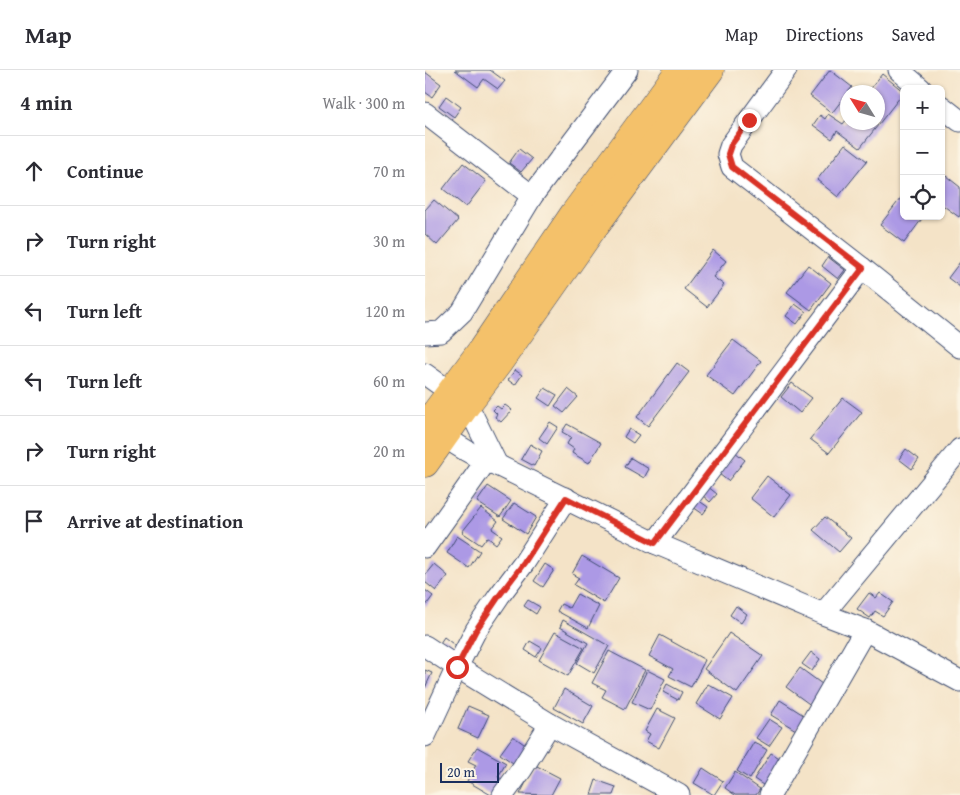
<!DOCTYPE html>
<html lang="en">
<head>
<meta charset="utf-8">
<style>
	:root { --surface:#fff; --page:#f2f2f3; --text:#2b2b33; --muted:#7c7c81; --line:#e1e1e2 }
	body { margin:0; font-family:"Gentium Book Plus",serif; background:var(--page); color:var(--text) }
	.controls { position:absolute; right:15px; top:15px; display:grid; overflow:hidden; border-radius:8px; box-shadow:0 1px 4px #0004 }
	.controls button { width:45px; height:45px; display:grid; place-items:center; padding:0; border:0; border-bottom:1px solid var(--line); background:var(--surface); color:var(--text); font:25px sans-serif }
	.compass { position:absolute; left:415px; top:15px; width:45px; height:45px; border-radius:50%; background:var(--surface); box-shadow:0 1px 4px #0004; rotate:307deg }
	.scale { position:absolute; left:15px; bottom:12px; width:59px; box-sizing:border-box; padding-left:5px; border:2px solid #1b2f5e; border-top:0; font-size:14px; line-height:18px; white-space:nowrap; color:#1b2f5e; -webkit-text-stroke:4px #fcf5e5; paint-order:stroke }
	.stop { position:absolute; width:15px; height:15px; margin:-11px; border:4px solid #d93025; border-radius:50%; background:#fff }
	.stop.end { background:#d93025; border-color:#fff; box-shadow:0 1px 5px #0008 }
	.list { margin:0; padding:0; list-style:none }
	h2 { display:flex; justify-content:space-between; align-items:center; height:65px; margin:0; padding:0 20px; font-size:21px }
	h2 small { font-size:16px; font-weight:400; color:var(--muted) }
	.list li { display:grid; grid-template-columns:32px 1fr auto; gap:15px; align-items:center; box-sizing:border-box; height:70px; padding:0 20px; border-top:1px solid var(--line) }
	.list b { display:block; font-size:19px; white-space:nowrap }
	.list em { font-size:16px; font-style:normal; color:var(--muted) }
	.icon { flex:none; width:28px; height:28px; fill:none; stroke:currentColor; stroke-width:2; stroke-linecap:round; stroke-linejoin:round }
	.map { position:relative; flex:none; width:535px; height:725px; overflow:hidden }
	header { display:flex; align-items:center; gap:30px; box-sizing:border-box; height:70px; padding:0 25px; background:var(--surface); border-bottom:1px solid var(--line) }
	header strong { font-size:24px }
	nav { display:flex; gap:28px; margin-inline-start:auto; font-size:18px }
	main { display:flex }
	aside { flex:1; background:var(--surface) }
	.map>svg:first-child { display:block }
	.building { fill:#ac99e5 }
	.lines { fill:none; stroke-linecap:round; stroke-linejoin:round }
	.minor-casing { stroke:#3c4a6e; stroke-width:23 }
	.highway-casing { stroke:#3c4a6e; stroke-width:29 }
	.minor { stroke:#fff; stroke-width:21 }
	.highway { stroke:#f4c16a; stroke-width:28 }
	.route { stroke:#d93025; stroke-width:6 }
</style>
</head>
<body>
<header>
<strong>Map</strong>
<nav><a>Map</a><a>Directions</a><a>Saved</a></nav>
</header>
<main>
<aside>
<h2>4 min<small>Walk · 300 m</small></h2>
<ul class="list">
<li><svg class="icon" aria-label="ahead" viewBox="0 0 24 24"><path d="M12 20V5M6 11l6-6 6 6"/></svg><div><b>Continue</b></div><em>70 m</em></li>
<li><svg class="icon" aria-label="right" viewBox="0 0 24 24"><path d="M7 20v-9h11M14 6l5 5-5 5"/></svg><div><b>Turn right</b></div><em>30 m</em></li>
<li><svg class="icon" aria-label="left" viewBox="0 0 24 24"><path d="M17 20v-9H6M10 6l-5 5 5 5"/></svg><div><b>Turn left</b></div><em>120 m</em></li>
<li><svg class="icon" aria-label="left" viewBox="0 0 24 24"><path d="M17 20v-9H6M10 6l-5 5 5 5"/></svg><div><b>Turn left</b></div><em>60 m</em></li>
<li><svg class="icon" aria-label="right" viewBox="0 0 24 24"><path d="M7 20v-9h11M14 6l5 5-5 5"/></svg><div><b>Turn right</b></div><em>20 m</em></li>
<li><svg class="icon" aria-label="arrive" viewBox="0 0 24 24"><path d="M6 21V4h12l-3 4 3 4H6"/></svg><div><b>Arrive at destination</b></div></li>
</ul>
</aside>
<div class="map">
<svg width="535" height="725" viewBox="0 0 535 725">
	<rect width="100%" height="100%" fill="#fcf5e5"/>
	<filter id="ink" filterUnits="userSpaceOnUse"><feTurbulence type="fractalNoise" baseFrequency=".02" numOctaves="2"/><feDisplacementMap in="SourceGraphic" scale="10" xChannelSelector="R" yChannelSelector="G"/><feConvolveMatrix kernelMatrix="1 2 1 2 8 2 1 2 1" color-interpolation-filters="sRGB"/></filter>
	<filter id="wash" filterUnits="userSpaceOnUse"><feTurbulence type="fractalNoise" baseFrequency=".0096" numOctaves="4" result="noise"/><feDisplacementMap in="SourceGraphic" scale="20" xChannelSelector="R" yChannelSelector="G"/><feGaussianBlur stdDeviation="1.12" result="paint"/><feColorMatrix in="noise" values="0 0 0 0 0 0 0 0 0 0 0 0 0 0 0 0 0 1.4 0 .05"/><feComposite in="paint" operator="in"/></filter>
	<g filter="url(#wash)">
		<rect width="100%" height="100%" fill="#f4e3c7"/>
		<g id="blocks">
			<g class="building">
				<path d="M 30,0 L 65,0 L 80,11 L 73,19 L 59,9 L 53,17 Z"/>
				<path d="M 405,0 L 427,17 L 407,43 L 385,26 Z"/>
				<path d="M 0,2 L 16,14 L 7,27 L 0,22 Z"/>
				<path d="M 457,4 L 479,22 L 435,78 L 412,61 L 407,69 L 388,55 L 395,45 L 400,49 L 403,44 L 418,54 L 422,49 L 422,52 L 452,52 L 452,22 L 443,22 Z"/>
				<path d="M 21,26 L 36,37 L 29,47 L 14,36 Z"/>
				<path d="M 420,74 L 442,91 L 413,127 L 392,110 Z"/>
				<path d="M 94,79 L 107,89 L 96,102 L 84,93 Z"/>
				<path d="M 38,93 L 61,111 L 41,137 L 18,119 Z"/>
				<path d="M 521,106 L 535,117 L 535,145 L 534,147 L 516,134 L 516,113 Z"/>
				<path d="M 479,124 L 479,146 L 499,146 L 479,173 L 455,155 Z"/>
				<path d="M 9,130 L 33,150 L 12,175 L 0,164 L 0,140 Z"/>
				<path d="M 288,180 L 301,191 L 288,207 L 299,215 L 282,237 L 259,219 Z"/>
				<path d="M 403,187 L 420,200 L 413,209 L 397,196 Z"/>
				<path d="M 535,192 L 535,217 L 523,208 Z"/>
				<path d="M 383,195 L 406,213 L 386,240 L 362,222 Z"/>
				<path d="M 370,234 L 381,242 L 372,254 L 361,246 Z"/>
				<path d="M 308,270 L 336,291 L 310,326 L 281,305 Z"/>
				<path d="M 252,293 L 264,302 L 223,356 L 212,347 Z"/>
				<path d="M 90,300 L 97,305 L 90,315 L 83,310 Z"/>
				<path d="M 367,313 L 387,328 L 375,343 L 356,327 Z"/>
				<path d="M 120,318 L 132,325 L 125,336 L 113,328 Z"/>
				<path d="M 143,319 L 153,327 L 139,343 L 130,336 Z"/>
				<path d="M 418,328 L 437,342 L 404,383 L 385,369 Z"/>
				<path d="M 80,335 L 87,340 L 76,352 L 70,347 L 72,344 L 68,340 L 72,336 L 76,339 Z"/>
				<path d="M 125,352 L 133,357 L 122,374 L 114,368 Z"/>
				<path d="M 142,354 L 176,373 L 164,393 L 147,383 L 149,379 L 142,374 L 146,367 L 137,362 Z"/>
				<path d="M 204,359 L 214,365 L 208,373 L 199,367 Z"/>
				<path d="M 105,374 L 117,381 L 109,396 L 96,389 Z"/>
				<path d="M 481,379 L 494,389 L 487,399 L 474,389 Z"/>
				<path d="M 310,382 L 320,390 L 303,411 L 294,404 Z"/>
				<path d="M 206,388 L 224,399 L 219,408 L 200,397 Z"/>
				<path d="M 342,406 L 366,425 L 349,447 L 325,428 Z"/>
				<path d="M 63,416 L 86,431 L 75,447 L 52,432 Z"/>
				<path d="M 282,416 L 292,424 L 285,432 L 276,424 Z"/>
				<path d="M 273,430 L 283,437 L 278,444 L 268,437 Z"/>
				<path d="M 89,433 L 111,447 L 101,464 L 78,449 Z"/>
				<path d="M 56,438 L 73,451 L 67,459 L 77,466 L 71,474 L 62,467 L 56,475 L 37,462 Z"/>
				<path d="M 400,447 L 426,468 L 414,482 L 388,460 Z"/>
				<path d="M 32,466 L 55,481 L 44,498 L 22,483 Z"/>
				<path d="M 157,486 L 194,508 L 179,533 L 149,515 L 154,508 L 147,504 Z"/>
				<path d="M 9,494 L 23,506 L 11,521 L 0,512 L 0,505 Z"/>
				<path d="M 120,494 L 129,500 L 118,517 L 109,511 Z"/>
				<path d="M 0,520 L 8,526 L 0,537 Z"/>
				<path d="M 444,523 L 451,528 L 455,523 L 468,532 L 458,546 L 450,541 L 445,548 L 432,539 Z"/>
				<path d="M 152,524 L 174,536 L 163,558 L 132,541 L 136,534 L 144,538 Z"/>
				<path d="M 103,530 L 115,537 L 111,544 L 99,536 Z"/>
				<path d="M 311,536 L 322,544 L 316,553 L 305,545 Z"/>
				<path d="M 138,550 L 184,576 L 169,603 L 152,593 L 163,573 L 135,557 Z"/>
				<path d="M 130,562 L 159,578 L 143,606 L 114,590 Z"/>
				<path d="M 304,563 L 338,586 L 312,623 L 279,599 Z"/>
				<path d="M 235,565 L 280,590 L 266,617 L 244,606 L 248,599 L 224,586 Z"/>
				<path d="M 19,567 L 32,577 L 26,585 L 13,576 Z"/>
				<path d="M 105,571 L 117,578 L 111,587 L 100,580 Z"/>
				<path d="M 184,581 L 220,600 L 200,639 L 177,627 L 181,620 L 167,613 Z"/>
				<path d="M 386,582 L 395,589 L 387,601 L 377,594 Z"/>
				<path d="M 375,598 L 401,617 L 387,636 L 361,617 Z"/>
				<path d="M 0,600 L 7,603 L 0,618 Z"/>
				<path d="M 222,600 L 240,609 L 225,640 L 207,632 Z"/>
				<path d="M 242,614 L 257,622 L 253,630 L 238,622 Z"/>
				<path d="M 283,614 L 308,628 L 295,649 L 271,634 Z"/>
				<path d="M 139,619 L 168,636 L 158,654 L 129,638 Z"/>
				<path d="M 355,630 L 380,646 L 371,660 L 346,645 Z"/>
				<path d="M 43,636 L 64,645 L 53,668 L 33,659 Z"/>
				<path d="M 232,639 L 250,648 L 234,678 L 221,671 L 225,664 L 220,661 Z"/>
				<path d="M 344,649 L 357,657 L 344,676 L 331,668 Z"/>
				<path d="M 88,666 L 103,677 L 91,695 L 75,684 Z"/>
				<path d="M 329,672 L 342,680 L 325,709 L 312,701 Z"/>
				<path d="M 52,677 L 81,693 L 73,707 L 77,709 L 68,725 L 66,725 L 42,711 L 51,695 L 43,691 Z"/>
				<path d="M 346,683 L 358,690 L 341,717 L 329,709 Z"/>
				<path d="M 110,695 L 135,708 L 126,725 L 95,724 Z"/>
				<path d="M 278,698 L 298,711 L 289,725 L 269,713 Z"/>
				<path d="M 310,702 L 335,719 L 331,725 L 310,725 L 300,718 Z"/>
				<path d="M 171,710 L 191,717 L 188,725 L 166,725 Z"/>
			</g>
		</g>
	</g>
	<g filter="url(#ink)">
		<use href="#blocks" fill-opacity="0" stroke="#3c4a6e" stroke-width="1"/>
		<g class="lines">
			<g class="minor-casing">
				<g id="minor">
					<path d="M 361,0 L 306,75 L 303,84 L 307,97 L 437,198 L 535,277"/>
					<path d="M 474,0 L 496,19"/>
					<path d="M 516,36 L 535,51"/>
					<path d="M 0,43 L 107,126"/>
					<path d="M 0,263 L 16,262 L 37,242 L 107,126 L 202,0"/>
					<path d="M 0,304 L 42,334 L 72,395"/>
					<path d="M 7,357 C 26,372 49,387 72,395 L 230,473 L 398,544 L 440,560 L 535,611"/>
					<path d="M 230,473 L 437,198"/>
					<path d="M 0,477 L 61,391"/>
					<path d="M 398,544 L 535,379"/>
					<path d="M 0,576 L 32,597 L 125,654 L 254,725"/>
					<path d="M 0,666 L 32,597 L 51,560 L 74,526 L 99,493 L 141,428"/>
					<path d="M 78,725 L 97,699 L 125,654"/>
					<path d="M 345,725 L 440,560"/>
				</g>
			</g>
			<g class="highway-casing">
				<g id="highway">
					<path d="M 0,357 L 56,281 L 149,144 L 255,0"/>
					<path d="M 0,393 L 42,334 L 74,292 L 168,158 L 285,0"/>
				</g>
			</g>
			<use href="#minor" class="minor"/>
			<use href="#highway" class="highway"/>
		</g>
	</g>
	<g class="lines" filter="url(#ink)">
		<path class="route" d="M 32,597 L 51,560 L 74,526 L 99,493 L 141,428 L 230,473 L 438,198 L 307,97 L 303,84 L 306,75 L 324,50"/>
	</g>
</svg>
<div class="controls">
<button>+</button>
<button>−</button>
<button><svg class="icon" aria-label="locate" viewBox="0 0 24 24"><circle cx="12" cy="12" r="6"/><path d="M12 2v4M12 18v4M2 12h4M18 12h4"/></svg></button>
</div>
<svg class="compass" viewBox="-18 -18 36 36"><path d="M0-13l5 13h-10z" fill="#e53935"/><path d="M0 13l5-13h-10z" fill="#7c7c81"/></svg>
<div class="scale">20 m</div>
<div class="stop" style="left:32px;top:597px"></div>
<div class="stop end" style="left:324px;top:50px"></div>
</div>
</main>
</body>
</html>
